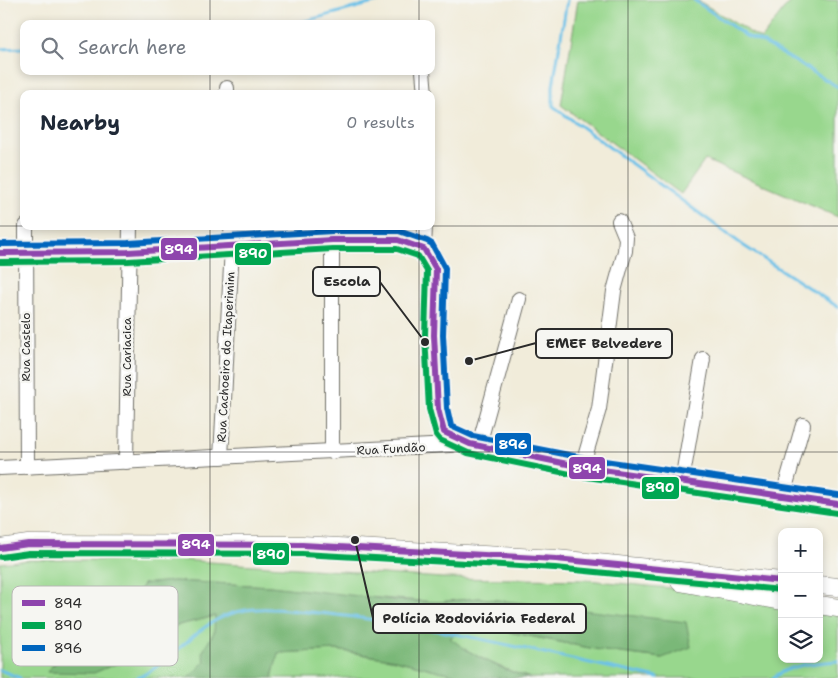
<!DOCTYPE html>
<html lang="en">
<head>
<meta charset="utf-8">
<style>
	:root { --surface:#fff; --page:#f2f2f3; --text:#1f2937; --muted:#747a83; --line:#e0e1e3 }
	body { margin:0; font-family:"Shantell Sans",sans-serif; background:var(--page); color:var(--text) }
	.controls { position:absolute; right:15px; bottom:15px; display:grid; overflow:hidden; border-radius:10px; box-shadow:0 2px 8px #0003 }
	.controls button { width:45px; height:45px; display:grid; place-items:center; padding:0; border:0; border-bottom:1px solid var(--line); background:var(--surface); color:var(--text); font:25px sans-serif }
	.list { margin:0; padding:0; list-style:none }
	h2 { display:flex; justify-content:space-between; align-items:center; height:65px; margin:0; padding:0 20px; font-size:21px }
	h2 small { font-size:16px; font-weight:400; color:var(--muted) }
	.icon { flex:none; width:28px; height:28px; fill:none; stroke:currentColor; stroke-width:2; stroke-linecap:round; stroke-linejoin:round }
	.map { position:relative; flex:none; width:838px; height:678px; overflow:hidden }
	.search { position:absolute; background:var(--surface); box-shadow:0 2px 8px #0003; left:20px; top:20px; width:415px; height:55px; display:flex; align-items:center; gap:12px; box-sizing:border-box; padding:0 18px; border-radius:10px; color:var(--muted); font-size:19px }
	.panel { position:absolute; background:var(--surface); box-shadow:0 2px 8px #0003; left:20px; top:90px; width:415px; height:140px; border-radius:10px }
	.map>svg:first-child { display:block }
	.green { fill:#98d78d; stroke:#62815c }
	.forest { fill:#7ab878; stroke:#527252 }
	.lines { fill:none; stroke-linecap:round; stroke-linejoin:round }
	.stream { stroke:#6bc1e8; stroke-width:3 }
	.minor-casing { stroke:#706f68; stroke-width:16 }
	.major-casing { stroke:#706f68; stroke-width:19 }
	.minor { stroke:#fff; stroke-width:14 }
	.major { stroke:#fff; stroke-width:18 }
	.bus-1-casing { stroke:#f6f6f2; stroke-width:10 }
	.bus-2-casing { stroke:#f6f6f2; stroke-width:10 }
	.bus-3-casing { stroke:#f6f6f2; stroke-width:10 }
	.bus-1 { stroke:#8e44ad; stroke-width:6 }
	.bus-2 { stroke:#00a651; stroke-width:6 }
	.bus-3 { stroke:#0065bd; stroke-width:6 }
	.grid { fill:none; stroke:#2b2b2b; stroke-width:1; stroke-opacity:0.55 }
	.labels { text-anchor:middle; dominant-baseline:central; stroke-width:5; stroke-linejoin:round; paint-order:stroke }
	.street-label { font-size:12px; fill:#2b2b2b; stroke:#f6f6f2 }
	.key { fill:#f6f6f2; stroke:#b9b9b6; stroke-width:1 }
	.key-label { font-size:14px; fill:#2b2b2b }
	.leader { fill:none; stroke:#2b2b2b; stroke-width:2 }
	.callout-dot { fill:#2b2b2b; stroke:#f6f6f2; stroke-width:2 }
	.callout { fill:#f6f6f2; stroke:#2b2b2b; stroke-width:2 }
	.callout-label { font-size:14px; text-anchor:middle; font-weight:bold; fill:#2b2b2b }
	.line-badge { stroke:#f6f6f2; stroke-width:2 }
	.badge-label { font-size:14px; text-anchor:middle; font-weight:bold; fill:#fff }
</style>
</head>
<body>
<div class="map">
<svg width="838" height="678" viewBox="0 0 838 678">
	<rect width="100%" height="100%" fill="#f6f6f2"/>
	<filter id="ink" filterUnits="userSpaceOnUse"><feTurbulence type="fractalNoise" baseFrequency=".02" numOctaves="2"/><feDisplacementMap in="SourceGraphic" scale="10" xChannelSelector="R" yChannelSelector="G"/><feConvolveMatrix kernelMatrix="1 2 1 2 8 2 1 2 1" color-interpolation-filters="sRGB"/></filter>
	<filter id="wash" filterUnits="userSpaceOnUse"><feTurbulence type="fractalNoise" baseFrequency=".0096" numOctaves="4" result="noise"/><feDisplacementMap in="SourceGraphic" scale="20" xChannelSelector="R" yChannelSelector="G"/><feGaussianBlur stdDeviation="1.12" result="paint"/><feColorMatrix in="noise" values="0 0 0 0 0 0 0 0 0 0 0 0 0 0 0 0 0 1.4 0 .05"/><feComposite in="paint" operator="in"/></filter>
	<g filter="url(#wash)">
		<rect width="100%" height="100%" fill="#f1ecda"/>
		<g class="green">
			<path d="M 578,0 L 697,0 L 761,39 L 791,0 L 838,0 L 838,217 L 705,160 L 681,194 L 561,105 Z"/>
			<path d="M 29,560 L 181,560 L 442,578 L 587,580 L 782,599 L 782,659 L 819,659 L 819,603 L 838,605 L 838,678 L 530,678 C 501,668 474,657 449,638 L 467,627 L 494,629 L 605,651 L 662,658 L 580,611 L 480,598 L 438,602 L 350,596 L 270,586 L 173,581 L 143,584 L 117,626 L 98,645 L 52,664 L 127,659 L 167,628 L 215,616 L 215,632 L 203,653 L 205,661 L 188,678 L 0,678 L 0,563 Z"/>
			<path d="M 337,650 L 391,659 L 468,678 L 272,678 L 278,653 Z"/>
		</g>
		<path class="forest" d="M 173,581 L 270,586 L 394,600 L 438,602 L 480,598 L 686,622 L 691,647 L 662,658 L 605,651 L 494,629 L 467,627 L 450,638 C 474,657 501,669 530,678 L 468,678 L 391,659 L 337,650 L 278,653 L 272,678 L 188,678 L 205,661 L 202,653 L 214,632 L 215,616 L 167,628 L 127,659 L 94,673 L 47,672 C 56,656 81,655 97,645 C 118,632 131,605 143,584 Z"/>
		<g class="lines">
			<g class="stream">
				<path d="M 567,0 L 553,86 L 553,106 L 744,246 L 838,307"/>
				<path d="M 694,0 L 746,36 L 764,43 L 838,87"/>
				<path d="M 294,24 L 385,0"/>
				<path d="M 0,49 L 24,48"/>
				<path d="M 0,670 L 20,678"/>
				<path d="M 137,678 C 172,663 194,626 230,614 C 258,604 291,611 320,613 C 435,625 545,654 658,678"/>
				<path d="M 773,678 C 789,664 817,663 838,661"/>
			</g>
		</g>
	</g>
	<g filter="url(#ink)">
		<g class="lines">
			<g class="minor-casing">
				<g id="minor">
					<path d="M 423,71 L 425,94"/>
					<path d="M 227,88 L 227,94"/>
					<path d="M 26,226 L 27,467"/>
					<path d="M 425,226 L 424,249 L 436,269 L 434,335 L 438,409 L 444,432 L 469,444"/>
					<path d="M 332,240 L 332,452"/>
					<path d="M 0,253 L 128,252 L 332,240 L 398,240 L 424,249"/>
					<path d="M 479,445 L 519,299"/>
					<path d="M 221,457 L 232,247 L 231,226"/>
					<path d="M 126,462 L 130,226"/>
					<path d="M 582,467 L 599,409 L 614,291 L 625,251 L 626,238 L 619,221"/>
					<path d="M 0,468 L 470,444 L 582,467 L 838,504"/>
					<path d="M 682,481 L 703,359"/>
					<path d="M 783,495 L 803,425"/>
				</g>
			</g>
			<g class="major-casing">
				<g id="major">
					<path d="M 0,548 L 28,544 L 302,545 L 556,559 L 782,581"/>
					<path d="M 680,582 L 782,601"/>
					<path d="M 819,585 L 838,587"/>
					<path d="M 819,605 L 838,608"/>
				</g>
			</g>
			<use href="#minor" class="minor"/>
			<use href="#major" class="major"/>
			<g class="bus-1-casing">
				<g id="bus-1">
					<path d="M 0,253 L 128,252 L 332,240 L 398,240 L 424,249 L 436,269 L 434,335 L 438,409 L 444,432 L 470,444 L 582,467 L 838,504"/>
					<path d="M 0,548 L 28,544 L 302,545 L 556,559 L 782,581"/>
				</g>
			</g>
			<g class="bus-2-casing">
				<g id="bus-2">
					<path d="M 0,262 L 128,261 L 332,249 L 397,249 L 418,256 L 427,271 L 425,335 L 429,409 L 436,435 L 440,440 L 468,453 L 580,476 L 837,513"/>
					<path d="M 1,557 L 29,553 L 302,554 L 555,568 L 781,590"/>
				</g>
			</g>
			<g class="bus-3-casing">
				<path id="bus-3" d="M 0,244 L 128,243 L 332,231 L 399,231 L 427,241 L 432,244 L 445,268 L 443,335 L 447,408 L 451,426 L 473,436 L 584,458 L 838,495"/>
			</g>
			<use href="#bus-1" class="bus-1"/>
			<use href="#bus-2" class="bus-2"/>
			<use href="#bus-3" class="bus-3"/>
		</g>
	</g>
	<path class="grid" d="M 210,0 L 210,24M 419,0 L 419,24M 628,0 L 628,678M 210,71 L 210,94M 419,71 L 419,94M 0,226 L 24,226M 210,226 L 210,678M 419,226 L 419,678M 431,226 L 838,226M 0,452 L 838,452"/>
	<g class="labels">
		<g class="street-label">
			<text transform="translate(26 347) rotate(-90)">Rua Castelo</text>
			<text transform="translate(127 357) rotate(-90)">Rua Cariacica</text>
			<text transform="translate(226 357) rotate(-87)">Rua Cachoeiro do Itaperimim</text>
			<text transform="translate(391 449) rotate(-3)">Rua Fundão</text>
		</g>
	</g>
	<rect x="12" y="586" width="166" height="80" rx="8" class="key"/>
	<rect x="22" y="600" width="23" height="6" fill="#8e44ad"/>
	<rect x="22" y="622" width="23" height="7" fill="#00a651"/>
	<rect x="22" y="645" width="23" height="6" fill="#0065bd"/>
	<g class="key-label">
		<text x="54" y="608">894</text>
		<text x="54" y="630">890</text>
		<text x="54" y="653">896</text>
	</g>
	<path class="leader" d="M425 342L380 282M469 361L536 343M355 540L373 618"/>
	<g class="callout-dot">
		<circle cx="425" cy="342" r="5"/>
		<circle cx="469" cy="361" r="5"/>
		<circle cx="355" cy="540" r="5"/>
	</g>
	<g class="callout">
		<rect x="313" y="267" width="67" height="29" rx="5"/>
		<rect x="536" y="329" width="136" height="29" rx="5"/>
		<rect x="373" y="604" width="213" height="29" rx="5"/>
	</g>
	<g class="callout-label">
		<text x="347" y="286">Escola</text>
		<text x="604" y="348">EMEF Belvedere</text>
		<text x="479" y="623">Polícia Rodoviária Federal</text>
	</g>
	<g class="line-badge">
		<rect x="160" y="237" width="38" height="24" rx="5" fill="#8e44ad"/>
		<rect x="234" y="242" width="38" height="24" rx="5" fill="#00a651"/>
		<rect x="494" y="432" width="38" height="24" rx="5" fill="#0065bd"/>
		<rect x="568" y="456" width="38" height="24" rx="5" fill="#8e44ad"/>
		<rect x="641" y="476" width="39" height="24" rx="5" fill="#00a651"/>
		<rect x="177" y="533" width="38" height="24" rx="5" fill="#8e44ad"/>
		<rect x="252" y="542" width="38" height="24" rx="5" fill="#00a651"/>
	</g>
	<g class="badge-label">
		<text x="179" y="254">894</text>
		<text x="253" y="258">890</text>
		<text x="513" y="449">896</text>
		<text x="587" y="473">894</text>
		<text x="660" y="492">890</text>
		<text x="196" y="549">894</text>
		<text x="271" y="559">890</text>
	</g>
</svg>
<div class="controls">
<button>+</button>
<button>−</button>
<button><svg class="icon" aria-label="layers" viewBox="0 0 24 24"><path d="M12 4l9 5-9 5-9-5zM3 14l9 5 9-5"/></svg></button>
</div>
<div class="search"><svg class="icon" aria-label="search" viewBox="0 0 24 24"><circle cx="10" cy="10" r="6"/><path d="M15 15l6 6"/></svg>Search here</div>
<section class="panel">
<h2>Nearby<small>0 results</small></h2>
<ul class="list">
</ul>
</section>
</div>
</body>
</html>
